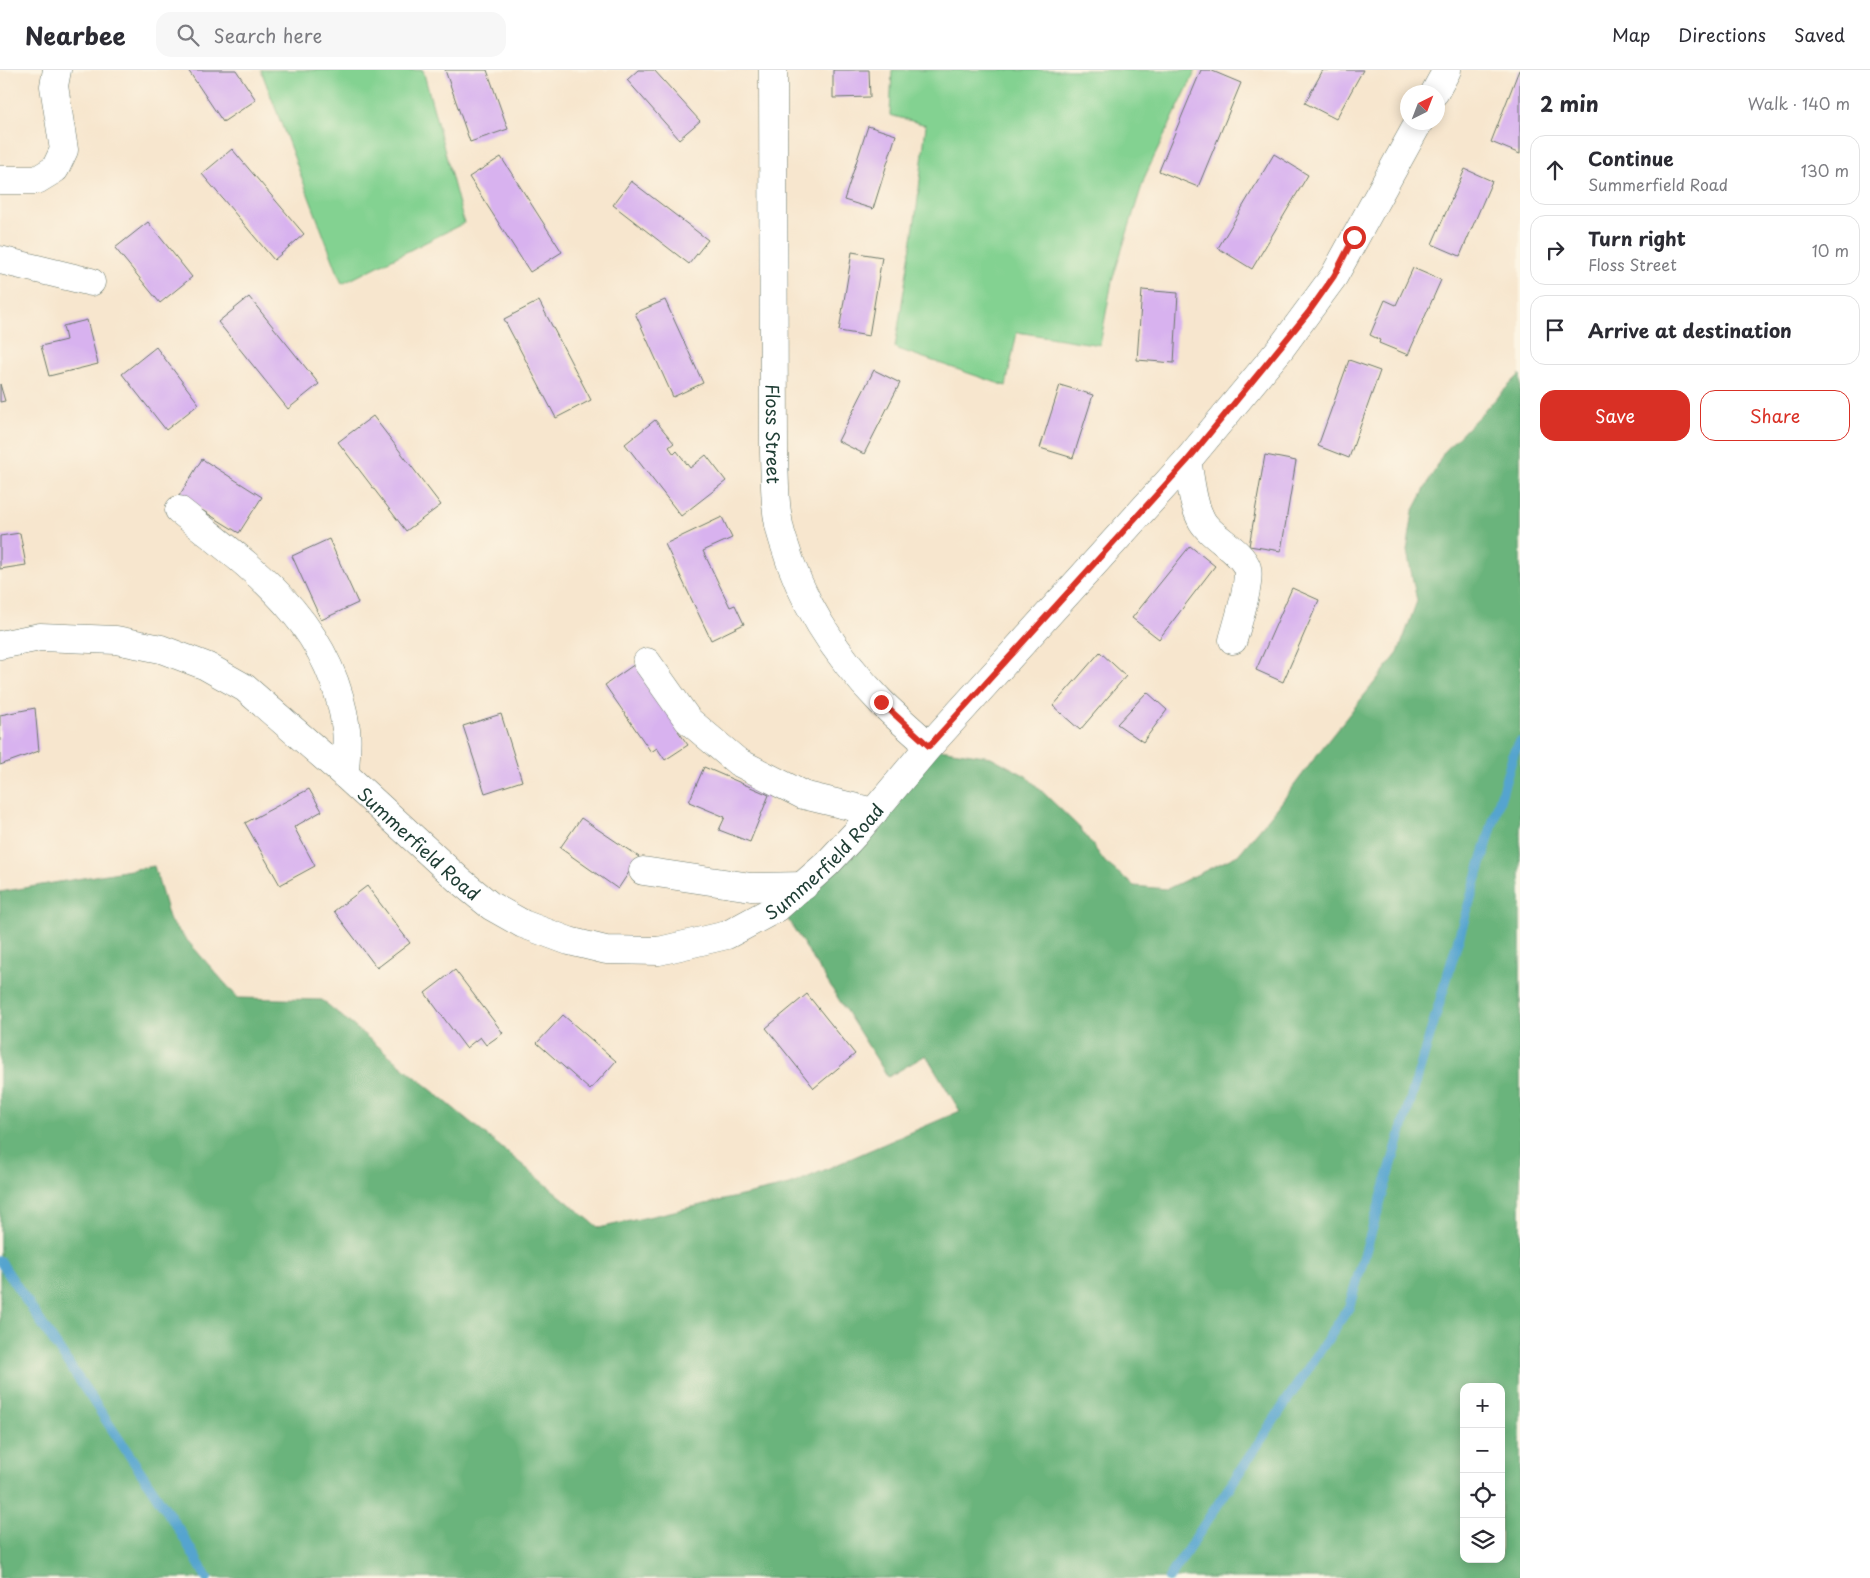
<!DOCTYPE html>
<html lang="en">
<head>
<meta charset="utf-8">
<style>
	:root { --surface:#fff; --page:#f7f7f7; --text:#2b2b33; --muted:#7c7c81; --line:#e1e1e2; --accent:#d93025 }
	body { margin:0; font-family:"Playpen Sans",sans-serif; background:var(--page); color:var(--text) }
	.controls { position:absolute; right:15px; bottom:15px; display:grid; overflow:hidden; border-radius:10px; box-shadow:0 2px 12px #0003 }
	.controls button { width:45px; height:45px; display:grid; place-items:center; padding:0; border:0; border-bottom:1px solid var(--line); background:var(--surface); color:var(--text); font:25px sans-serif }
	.compass { position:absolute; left:1400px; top:15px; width:45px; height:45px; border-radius:50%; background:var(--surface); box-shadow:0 2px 12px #0003; rotate:42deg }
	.stop { position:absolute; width:15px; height:15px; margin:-11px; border:4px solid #d93025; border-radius:50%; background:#fff }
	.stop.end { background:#d93025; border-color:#fff; box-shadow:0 1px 5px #0008 }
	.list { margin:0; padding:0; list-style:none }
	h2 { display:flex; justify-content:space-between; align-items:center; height:65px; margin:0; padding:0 20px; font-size:21px }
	h2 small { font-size:16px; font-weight:400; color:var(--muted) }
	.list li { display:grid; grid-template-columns:32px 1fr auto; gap:15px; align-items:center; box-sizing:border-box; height:70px; margin:0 10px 10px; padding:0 10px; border:1px solid var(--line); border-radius:15px }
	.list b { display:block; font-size:19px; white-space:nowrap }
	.list p { margin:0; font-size:16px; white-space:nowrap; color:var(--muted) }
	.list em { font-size:16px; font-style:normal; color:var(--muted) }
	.actions { display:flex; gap:10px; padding:15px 20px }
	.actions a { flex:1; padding:11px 0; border:1px solid var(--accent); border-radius:15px; text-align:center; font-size:18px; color:var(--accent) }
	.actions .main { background:var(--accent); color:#fff }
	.icon { flex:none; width:28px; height:28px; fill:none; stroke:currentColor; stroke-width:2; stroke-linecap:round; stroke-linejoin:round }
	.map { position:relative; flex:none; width:1520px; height:1508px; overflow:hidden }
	header { display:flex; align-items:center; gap:30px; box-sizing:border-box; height:70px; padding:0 25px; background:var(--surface); border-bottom:1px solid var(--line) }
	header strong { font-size:24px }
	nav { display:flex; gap:28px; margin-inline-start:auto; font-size:18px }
	.search { width:350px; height:45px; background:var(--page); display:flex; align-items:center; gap:12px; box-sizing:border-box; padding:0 18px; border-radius:15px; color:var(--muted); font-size:19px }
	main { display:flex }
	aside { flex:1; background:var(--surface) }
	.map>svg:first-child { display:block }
	.green { fill:#83d291; stroke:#518862 }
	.forest { fill:#6ab47b; stroke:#447858; fill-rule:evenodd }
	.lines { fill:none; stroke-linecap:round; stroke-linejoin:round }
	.stream { stroke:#55a4cf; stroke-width:10 }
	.building { fill:#d8b2ef }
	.minor-casing { stroke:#6b786a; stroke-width:29 }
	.minor { stroke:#fff; stroke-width:28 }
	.route { stroke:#d93025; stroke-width:6 }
	.labels { text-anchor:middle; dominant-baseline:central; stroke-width:4; stroke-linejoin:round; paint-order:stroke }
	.street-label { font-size:18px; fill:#1f3d34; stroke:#fcf5e5 }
</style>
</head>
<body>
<header>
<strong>Nearbee</strong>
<div class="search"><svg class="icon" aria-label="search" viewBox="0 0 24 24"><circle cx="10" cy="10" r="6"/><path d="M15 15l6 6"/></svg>Search here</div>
<nav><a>Map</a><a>Directions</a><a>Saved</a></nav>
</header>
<main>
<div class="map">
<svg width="1520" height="1508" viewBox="0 0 1520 1508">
	<rect width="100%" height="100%" fill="#fcf5e5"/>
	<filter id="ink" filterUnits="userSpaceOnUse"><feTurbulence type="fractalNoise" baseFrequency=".02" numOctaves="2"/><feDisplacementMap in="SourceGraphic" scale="10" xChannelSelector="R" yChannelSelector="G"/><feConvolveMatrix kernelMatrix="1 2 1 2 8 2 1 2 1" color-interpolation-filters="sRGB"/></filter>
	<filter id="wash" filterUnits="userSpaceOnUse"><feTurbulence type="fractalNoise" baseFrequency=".0096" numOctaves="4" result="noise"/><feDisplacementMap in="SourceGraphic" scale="20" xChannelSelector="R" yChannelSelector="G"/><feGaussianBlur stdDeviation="1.12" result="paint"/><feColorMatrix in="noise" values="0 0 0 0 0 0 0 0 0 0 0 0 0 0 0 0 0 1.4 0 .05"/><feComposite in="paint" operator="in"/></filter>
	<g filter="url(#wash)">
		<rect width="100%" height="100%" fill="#f7e6ce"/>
		<g class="green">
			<path d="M 261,0 L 423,0 L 464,153 L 342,214 Z"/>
			<path d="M 892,0 L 1196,0 L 1145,106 L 1112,211 L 1100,275 L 1017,262 L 1006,316 L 895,278 L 917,137 L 926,55 L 890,45 Z"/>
		</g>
		<path class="forest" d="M 1520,304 L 1520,1508 L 0,1508 L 0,822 L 154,796 L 170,851 L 238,928 L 322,930 L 599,1158 L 790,1115 L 960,1041 L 926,985 L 888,1007 L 782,840 L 933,678 L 991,687 L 1026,706 L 1080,758 L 1105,792 L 1134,816 L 1167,819 L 1238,785 L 1278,737 L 1323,677 L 1398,583 L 1417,531 L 1407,481 L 1413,442 L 1444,382 ZM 1464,1317 L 1501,1317 L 1501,1489 L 1464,1489 Z"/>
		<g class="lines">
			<g class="stream">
				<path d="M 0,1191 L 180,1461 L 207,1508"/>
				<path d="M 1169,1508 L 1349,1237 L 1514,682 L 1520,672"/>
			</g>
		</g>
		<g id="blocks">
			<g class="building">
				<path d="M 188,0 L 236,0 L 256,30 L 223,52 Z"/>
				<path d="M 445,0 L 487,0 L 508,59 L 470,72 Z"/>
				<path d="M 638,0 L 654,0 L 700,51 L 679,69 L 627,10 Z"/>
				<path d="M 833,0 L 869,0 L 870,27 L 833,28 Z"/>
				<path d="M 1201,0 L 1210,0 L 1241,13 L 1198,117 L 1159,101 Z"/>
				<path d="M 1323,0 L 1363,0 L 1336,49 L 1305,33 Z"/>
				<path d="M 1519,0 L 1520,0 L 1520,84 L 1491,72 Z"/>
				<path d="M 868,56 L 896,65 L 873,139 L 844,130 Z"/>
				<path d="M 232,79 L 304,164 L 274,190 L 202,104 Z"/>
				<path d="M 1274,84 L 1308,105 L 1252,199 L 1218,178 Z"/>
				<path d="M 501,87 L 562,182 L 530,202 L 469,107 Z"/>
				<path d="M 1465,99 L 1492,111 L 1460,186 L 1432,174 Z"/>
				<path d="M 631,111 L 708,170 L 689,194 L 613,135 Z"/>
				<path d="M 148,152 L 192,207 L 160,233 L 115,178 Z"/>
				<path d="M 852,182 L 882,187 L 869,266 L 839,261 Z"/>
				<path d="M 1413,198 L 1441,210 L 1408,285 L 1379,273 L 1380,270 L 1370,265 L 1385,230 L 1396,235 Z"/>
				<path d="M 1142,220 L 1178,223 L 1174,293 L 1137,290 Z"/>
				<path d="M 249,227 L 319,314 L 288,339 L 218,252 Z"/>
				<path d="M 665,230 L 703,313 L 673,327 L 635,243 Z"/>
				<path d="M 539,231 L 591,330 L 556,348 L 504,249 Z"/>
				<path d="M 87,250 L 98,294 L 49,306 L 41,276 L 66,270 L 63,256 Z"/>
				<path d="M 156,277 L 199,334 L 166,360 L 122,304 Z"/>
				<path d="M 1349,290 L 1380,301 L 1349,388 L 1318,376 Z"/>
				<path d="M 874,300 L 900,313 L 864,384 L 838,371 Z"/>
				<path d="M 0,314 L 5,331 L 0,332 Z"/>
				<path d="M 1060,315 L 1093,325 L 1073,388 L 1040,378 Z"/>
				<path d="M 373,346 L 441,435 L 406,461 L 338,372 Z"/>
				<path d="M 655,350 L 674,373 L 669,377 L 674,384 L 677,381 L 690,398 L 706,385 L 726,411 L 681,446 L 625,374 Z"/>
				<path d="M 1265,385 L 1296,391 L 1281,481 L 1249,476 Z"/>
				<path d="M 202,389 L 262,427 L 239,463 L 179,426 Z"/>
				<path d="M 722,447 L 732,468 L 703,481 L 730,537 L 735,535 L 744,554 L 711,570 L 665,474 Z"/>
				<path d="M 20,463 L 26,495 L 0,499 L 0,466 Z"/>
				<path d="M 329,469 L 358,533 L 321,550 L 292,486 Z"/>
				<path d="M 1190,476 L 1215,496 L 1159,569 L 1132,548 Z"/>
				<path d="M 1292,518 L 1319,530 L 1283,612 L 1256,600 Z"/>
				<path d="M 1100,582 L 1126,606 L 1080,660 L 1053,636 Z"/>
				<path d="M 635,594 L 688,655 L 678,661 L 688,675 L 665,690 L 657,678 L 651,682 L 605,615 Z"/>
				<path d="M 1147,622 L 1167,640 L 1143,672 L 1117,654 Z"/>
				<path d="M 35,638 L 39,681 L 0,695 L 0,645 Z"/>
				<path d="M 501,644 L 522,711 L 485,723 L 463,656 Z"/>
				<path d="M 704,697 L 769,725 L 750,772 L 719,760 L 725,747 L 689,732 Z"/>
				<path d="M 309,719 L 322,741 L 294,757 L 315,796 L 280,815 L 245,753 Z"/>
				<path d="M 581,748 L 639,787 L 618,819 L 560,778 Z"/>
				<path d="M 367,816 L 410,873 L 377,898 L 334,841 Z"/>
				<path d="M 455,900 L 503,963 L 486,975 L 480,967 L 466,978 L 425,923 Z"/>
				<path d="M 807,924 L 855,984 L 814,1018 L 766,958 Z"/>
				<path d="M 563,945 L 616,991 L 590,1020 L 537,973 Z"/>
			</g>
		</g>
	</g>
	<g filter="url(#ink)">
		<use href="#blocks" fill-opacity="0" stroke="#6b786a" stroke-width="1"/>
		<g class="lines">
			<g class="minor-casing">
				<g id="minor">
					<path id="s1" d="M 773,0 L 774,383 C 775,411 774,443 783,470 C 801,532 836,586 881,632 C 896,647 913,661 929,676"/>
					<path d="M 1435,22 L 1447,0"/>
					<path d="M 0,110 L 37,110 L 55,99 L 64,80 L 54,16 L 57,0"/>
					<path d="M 0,190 L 91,212"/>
					<path d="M 1187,391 C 1191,410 1192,433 1202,451 C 1212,468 1241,480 1247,498 C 1251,512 1237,555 1233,570"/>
					<path d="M 179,440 C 256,501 332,554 346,659 C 348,674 345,690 345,705"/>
					<path id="s2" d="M 0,575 L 40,567 L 116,570 L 161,579 L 206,596 L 245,618 L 345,705 L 459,810 L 491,836 L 523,854 L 569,871 L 606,880 L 659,881 L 727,865 L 777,838 L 827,794 L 855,764 L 929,676 L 1187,391 L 1281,278 L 1334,206 L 1419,52"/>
					<path d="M 647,592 L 688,650 L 738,692 L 803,725 L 874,742"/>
					<path d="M 643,801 L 751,817 L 804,816"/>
				</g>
			</g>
			<use href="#minor" class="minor"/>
		</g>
	</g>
	<g class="lines" filter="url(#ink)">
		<path class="route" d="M 881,632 L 929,676 L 1187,391 L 1308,243 L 1334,206 L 1354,167"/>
	</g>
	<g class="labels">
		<g class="street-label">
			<text stroke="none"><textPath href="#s1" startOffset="364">Floss Street</textPath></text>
			<text stroke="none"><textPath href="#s2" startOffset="489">Summerfield Road</textPath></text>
			<text stroke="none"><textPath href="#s2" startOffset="954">Summerfield Road</textPath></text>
		</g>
	</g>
</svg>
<div class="controls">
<button>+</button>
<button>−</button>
<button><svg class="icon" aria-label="locate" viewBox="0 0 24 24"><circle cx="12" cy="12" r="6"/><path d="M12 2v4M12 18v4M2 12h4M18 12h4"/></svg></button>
<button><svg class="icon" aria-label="layers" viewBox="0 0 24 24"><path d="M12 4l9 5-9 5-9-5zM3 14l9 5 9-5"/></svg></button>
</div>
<svg class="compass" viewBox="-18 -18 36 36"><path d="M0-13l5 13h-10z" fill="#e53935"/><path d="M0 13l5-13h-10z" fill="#7c7c81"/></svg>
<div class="stop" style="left:1354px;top:167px"></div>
<div class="stop end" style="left:881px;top:632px"></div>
</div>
<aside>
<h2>2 min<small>Walk · 140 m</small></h2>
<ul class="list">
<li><svg class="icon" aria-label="ahead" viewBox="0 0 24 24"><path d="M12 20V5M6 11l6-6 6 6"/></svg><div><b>Continue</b><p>Summerfield Road</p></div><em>130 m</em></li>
<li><svg class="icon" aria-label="right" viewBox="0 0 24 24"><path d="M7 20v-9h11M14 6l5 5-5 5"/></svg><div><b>Turn right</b><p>Floss Street</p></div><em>10 m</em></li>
<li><svg class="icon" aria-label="arrive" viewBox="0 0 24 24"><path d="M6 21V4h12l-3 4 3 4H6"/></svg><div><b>Arrive at destination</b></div></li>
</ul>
<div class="actions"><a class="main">Save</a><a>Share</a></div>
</aside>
</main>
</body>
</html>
